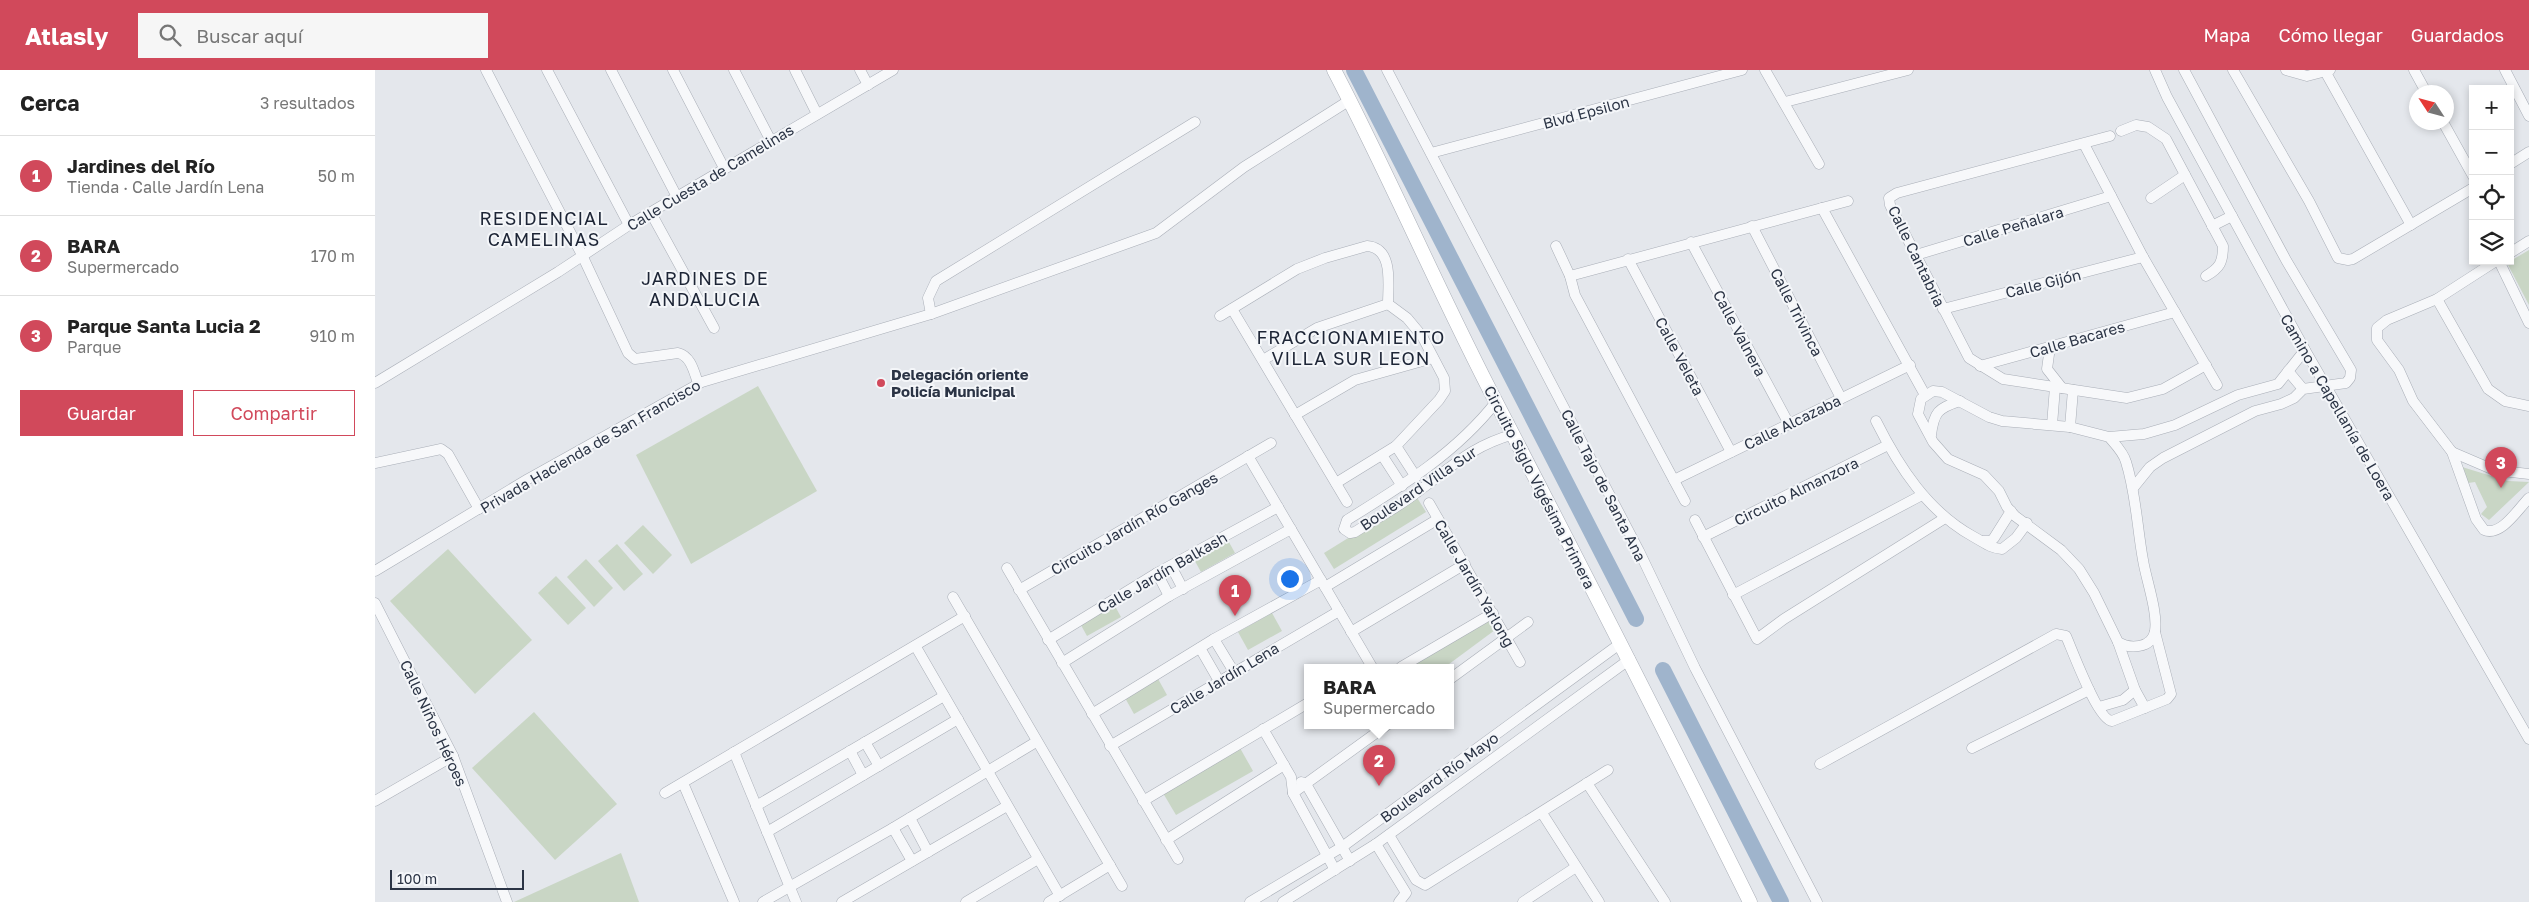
<!DOCTYPE html>
<html lang="es">
<head>
<meta charset="utf-8">
<style>
	:root { --surface:#fff; --page:#f6f6f6; --text:#222; --muted:#767676; --line:#e0e0e0; --accent:#d1495b }
	body { margin:0; font-family:"Golos Text",sans-serif; background:var(--page); color:var(--text) }
	.controls { position:absolute; right:15px; top:15px; display:grid; overflow:hidden; border-radius:0px; box-shadow:0 2px 8px #0003 }
	.controls button { width:45px; height:45px; display:grid; place-items:center; padding:0; border:0; border-bottom:1px solid var(--line); background:var(--surface); color:var(--text); font:25px sans-serif }
	.compass { position:absolute; left:2034px; top:15px; width:45px; height:45px; border-radius:50%; background:var(--surface); box-shadow:0 2px 8px #0003; rotate:306deg }
	.scale { position:absolute; left:15px; bottom:12px; width:134px; box-sizing:border-box; padding-left:5px; border:2px solid #2b3445; border-top:0; font-size:14px; line-height:18px; white-space:nowrap; color:#2b3445; -webkit-text-stroke:4px #f4f6f9; paint-order:stroke }
	.you { position:absolute; left:914px; top:508px; width:18px; height:18px; margin:-12px; border:4px solid #fff; border-radius:50%; background:#1a73e8; box-shadow:0 0 0 8px #1a73e833 }
	.badge { display:grid; place-items:center; width:32px; height:32px; border-radius:50%; background:var(--accent); color:#fff; font-size:16px; font-weight:700 }
	.pin { position:absolute; translate:-50% -41px; filter:drop-shadow(0 1px 2px #0008) }
	.pin::after { content:''; position:absolute; top:26px; width:18px; height:15px; background:inherit; clip-path:polygon(0 0,100% 0,50% 100%) }
	.popup { position:absolute; left:929px; top:594px; width:150px; height:65px; box-sizing:border-box; display:grid; place-content:center; border-radius:0px; background:var(--surface); filter:drop-shadow(0 1px 4px #0005); font-size:16px; white-space:nowrap; color:var(--muted) }
	.popup b { font-size:19px; color:var(--text) }
	.popup::after { content:''; position:absolute; left:50%; top:100%; margin-left:-10px; border:10px solid transparent; border-top-color:var(--surface) }
	.list { margin:0; padding:0; list-style:none }
	h2 { display:flex; justify-content:space-between; align-items:center; height:65px; margin:0; padding:0 20px; font-size:21px }
	h2 small { font-size:16px; font-weight:400; color:var(--muted) }
	.list li { display:grid; grid-template-columns:32px 1fr auto; gap:15px; align-items:center; box-sizing:border-box; height:80px; padding:0 20px; border-top:1px solid var(--line) }
	.list b { display:block; font-size:19px; white-space:nowrap }
	.list p { margin:0; font-size:16px; white-space:nowrap; color:var(--muted) }
	.list em { font-size:16px; font-style:normal; color:var(--muted) }
	.actions { display:flex; gap:10px; padding:15px 20px }
	.actions a { flex:1; padding:11px 0; border:1px solid var(--accent); border-radius:0px; text-align:center; font-size:18px; color:var(--accent) }
	.actions .main { background:var(--accent); color:#fff }
	.icon { flex:none; width:28px; height:28px; fill:none; stroke:currentColor; stroke-width:2; stroke-linecap:round; stroke-linejoin:round }
	.map { position:relative; flex:none; width:2154px; height:832px; overflow:hidden }
	header { display:flex; align-items:center; gap:30px; box-sizing:border-box; height:70px; padding:0 25px; background:var(--accent); color:#fff }
	header strong { font-size:24px }
	nav { display:flex; gap:28px; margin-inline-start:auto; font-size:18px }
	.search { width:350px; height:45px; background:var(--page); display:flex; align-items:center; gap:12px; box-sizing:border-box; padding:0 18px; border-radius:0px; color:var(--muted); font-size:19px }
	main { display:flex }
	aside { flex:1; background:var(--surface) }
	.map>svg:first-child { display:block }
	.green { fill:#c9d6c5 }
	.lines { fill:none; stroke-linecap:round; stroke-linejoin:round }
	.river { stroke:#9fb4cc; stroke-width:16 }
	.street-casing { stroke:#a9aeb7; stroke-width:11 }
	.secondary-casing { stroke:#a9aeb7; stroke-width:15 }
	.street { stroke:#f7f8fa; stroke-width:10 }
	.secondary { stroke:#fff; stroke-width:14 }
	.poi-dot { fill:#d1495b; stroke:#f4f6f9; stroke-width:2 }
	.labels { text-anchor:middle; dominant-baseline:central; stroke-width:4; stroke-linejoin:round; paint-order:stroke }
	.street-label { font-size:15px; fill:#2b3445; stroke:#f4f6f9 }
	.poi-label { font-size:15px; font-weight:bold; fill:#2b3445; stroke:#f4f6f9; text-anchor:start }
	.quarter-label { font-size:18px; letter-spacing:1px; fill:#1d2536; stroke:#f4f6f9 }
</style>
</head>
<body>
<header>
<strong>Atlasly</strong>
<div class="search"><svg class="icon" aria-label="search" viewBox="0 0 24 24"><circle cx="10" cy="10" r="6"/><path d="M15 15l6 6"/></svg>Buscar aquí</div>
<nav><a>Mapa</a><a>Cómo llegar</a><a>Guardados</a></nav>
</header>
<main>
<aside>
<h2>Cerca<small>3 resultados</small></h2>
<ul class="list">
<li><span class="badge">1</span><div><b>Jardines del Río</b><p>Tienda · Calle Jardín Lena</p></div><em>50 m</em></li>
<li><span class="badge">2</span><div><b>BARA</b><p>Supermercado</p></div><em>170 m</em></li>
<li><span class="badge">3</span><div><b>Parque Santa Lucia 2</b><p>Parque</p></div><em>910 m</em></li>
</ul>
<div class="actions"><a class="main">Guardar</a><a>Compartir</a></div>
</aside>
<div class="map">
<svg width="2154" height="832" viewBox="0 0 2154 832">
	<rect width="100%" height="100%" fill="#e4e7ec"/>
	<g class="green">
		<path d="M 2154,180 L 2154,235 L 2132,193 Z"/>
		<path d="M 383,316 L 442,421 L 316,494 L 261,385 Z"/>
		<path d="M 2087,397 L 2133,411 L 2154,412 L 2114,450 L 2106,444 L 2112,437 L 2100,412 L 2093,413 L 2090,408 Z"/>
		<path d="M 1041,426 L 1051,442 L 959,499 L 949,483 Z"/>
		<path d="M 268,455 L 297,485 L 278,504 L 249,473 Z"/>
		<path d="M 850,465 L 860,483 L 826,502 L 816,484 Z"/>
		<path d="M 242,474 L 268,504 L 249,521 L 223,491 Z"/>
		<path d="M 73,479 L 157,570 L 100,624 L 15,531 Z"/>
		<path d="M 211,489 L 238,518 L 219,537 L 192,507 Z"/>
		<path d="M 181,506 L 211,538 L 193,555 L 163,523 Z"/>
		<path d="M 736,529 L 746,547 L 712,566 L 702,548 Z"/>
		<path d="M 897,543 L 907,561 L 873,580 L 863,562 Z"/>
		<path d="M 1114,550 L 1120,560 L 1070,597 L 1036,597 Z"/>
		<path d="M 782,607 L 792,625 L 759,644 L 749,626 Z"/>
		<path d="M 159,642 L 242,734 L 180,790 L 97,698 Z"/>
		<path d="M 865,678 L 878,701 L 801,745 L 788,723 Z"/>
		<path d="M 246,783 L 264,832 L 139,832 Z"/>
	</g>
	<g class="lines">
		<g class="river">
			<path d="M 979,0 L 1261,549"/>
			<path d="M 1288,600 L 1406,832"/>
		</g>
		<g class="street-casing">
			<g id="street">
				<path d="M 111,0 L 207,185 L 253,283 L 260,289 L 303,283 C 316,286 319,302 323,313"/>
				<path d="M 172,0 L 254,155"/>
				<path d="M 236,0 L 302,127"/>
				<path d="M 298,0 L 349,98"/>
				<path d="M 359,0 L 396,71"/>
				<path d="M 420,0 L 442,44"/>
				<path d="M 485,0 L 493,15"/>
				<path d="M 1012,0 L 1264,481 L 1320,598 L 1442,832"/>
				<path d="M 1390,0 L 1444,94"/>
				<path d="M 1780,0 L 1792,27 L 1930,280 L 2154,669"/>
				<path d="M 1858,0 L 1934,131 L 1963,188 L 1973,190 L 1978,189 L 2098,118"/>
				<path d="M 1911,0 L 1932,6 L 1955,0"/>
				<path d="M 2039,0 L 2051,22"/>
				<path d="M 2130,0 L 2154,46"/>
				<path d="M 1951,3 L 2036,155"/>
				<path d="M 1410,32 L 1533,0"/>
				<path d="M 2068,52 L 2098,106"/>
				<path d="M 1746,61 L 1761,55 L 1773,57 L 1791,69 L 1848,176 C 1848,192 1845,198 1831,206"/>
				<path d="M 1735,66 L 1522,123 L 1514,128 L 1515,135 L 1594,288 L 1628,309 L 1752,328 L 1788,319 L 1831,295"/>
				<path d="M 1709,74 L 1768,187 L 1842,315"/>
				<path d="M 1056,83 L 1367,0"/>
				<path d="M 2135,94 L 2154,82"/>
				<path d="M 1776,128 L 1810,105"/>
				<path d="M 1447,138 L 1550,325"/>
				<path d="M 276,143 L 339,258"/>
				<path d="M 1377,156 L 1466,328"/>
				<path d="M 1837,156 L 1857,146"/>
				<path d="M 1316,172 L 1414,354"/>
				<path d="M 1181,176 L 1195,206 L 1200,225 L 1310,431"/>
				<path d="M 2135,183 L 2154,171"/>
				<path d="M 1541,185 L 1736,126"/>
				<path d="M 1253,189 L 1356,382"/>
				<path d="M 2121,191 L 2062,229 L 2012,250 L 2002,258 L 2002,270 L 2024,300 L 2038,331 L 2077,382 L 2101,449 L 2109,460 C 2126,467 2143,439 2154,428"/>
				<path d="M 2124,191 L 2154,253"/>
				<path d="M 1195,206 L 1473,131"/>
				<path d="M 2062,229 L 2113,319 L 2130,331 L 2154,336"/>
				<path d="M 857,239 L 972,432"/>
				<path d="M 1568,239 L 1768,187"/>
				<path d="M 556,244 L 553,228 L 561,211 L 820,52"/>
				<path d="M 845,246 L 922,199 L 950,188 L 992,176 C 1019,178 1013,215 1013,234 L 1032,248 L 1047,266 L 1069,308 L 1070,321 L 1064,330 L 1021,376 L 961,413"/>
				<path d="M 1675,277 L 1672,299 L 1687,318"/>
				<path d="M 888,290 L 942,258 L 1013,234"/>
				<path d="M 1605,296 L 1800,242"/>
				<path d="M 1913,301 L 1928,319"/>
				<path d="M 0,313 L 183,202 L 254,155 L 518,0"/>
				<path d="M 1121,332 C 1081,383 1027,416 972,450 L 969,459 L 975,463 L 980,462 C 1000,449 1022,438 1041,423 C 1077,397 1094,377 1139,364"/>
				<path d="M 920,345 L 980,310 L 1058,288"/>
				<path d="M 1501,351 C 1524,397 1553,442 1599,467 C 1610,473 1615,478 1627,479 L 1641,468 L 1652,453"/>
				<path d="M 1677,355 L 1680,317"/>
				<path d="M 1695,357 L 1698,320"/>
				<path d="M 1556,365 C 1559,342 1563,338 1585,331"/>
				<path d="M 1734,367 C 1740,374 1749,383 1751,392 C 1761,423 1762,457 1768,490 C 1771,509 1783,542 1780,561 C 1777,579 1754,579 1743,572 L 1719,523 L 1704,499 L 1686,480 L 1640,446 L 1632,437 L 1624,421 L 1609,405 L 1573,389 L 1558,372 L 1543,344 L 1546,329 L 1558,321 L 1567,322 L 1614,347 L 1627,351 L 1695,357 L 1734,367 L 1769,364 L 1800,355 L 1863,325 L 1903,314 L 1930,280"/>
				<path d="M 1021,376 L 1041,407"/>
				<path d="M 2077,382 L 2119,400 L 2154,404"/>
				<path d="M 1007,385 L 1027,416"/>
				<path d="M 873,386 L 997,597"/>
				<path d="M 0,393 L 66,379 L 73,384 L 104,439"/>
				<path d="M 1299,410 L 1535,295"/>
				<path d="M 1758,418 L 1775,397 L 1788,388 L 1880,341 L 1906,334 L 1919,328 L 1928,319 L 1971,313 L 1975,308 L 1976,300 L 1911,190 L 1809,0"/>
				<path d="M 1054,433 L 1145,592"/>
				<path d="M 1320,450 L 1382,569 L 1409,549 L 1570,448"/>
				<path d="M 1328,467 L 1513,375"/>
				<path d="M 1607,471 L 1616,471 L 1619,468 L 1636,441"/>
				<path d="M 796,496 L 808,519"/>
				<path d="M 632,498 L 803,789"/>
				<path d="M 0,501 L 153,409 L 327,312 L 556,244 L 781,163 L 869,97 L 975,30"/>
				<path d="M 782,503 L 794,526"/>
				<path d="M 950,517 L 1063,449"/>
				<path d="M 644,520 L 896,373"/>
				<path d="M 1358,525 L 1547,425"/>
				<path d="M 578,527 L 747,816"/>
				<path d="M 0,533 L 78,686 L 132,832"/>
				<path d="M 976,562 L 1090,494"/>
				<path d="M 839,569 L 859,602"/>
				<path d="M 673,570 L 782,503 L 903,437"/>
				<path d="M 1743,572 L 1760,620 L 1770,638"/>
				<path d="M 541,577 L 685,826"/>
				<path d="M 825,578 L 844,611"/>
				<path d="M 687,593 L 794,526 L 916,459"/>
				<path d="M 1026,597 L 1118,543"/>
				<path d="M 1075,609 L 1153,552"/>
				<path d="M 1724,637 L 1748,630 L 1760,620"/>
				<path d="M 717,644 L 839,569 L 946,510"/>
				<path d="M 888,659 L 916,707 L 918,723 L 960,800"/>
				<path d="M 490,672 L 504,696"/>
				<path d="M 735,676 L 964,541"/>
				<path d="M 1597,678 L 1714,620"/>
				<path d="M 475,681 L 488,705"/>
				<path d="M 359,682 L 421,832"/>
				<path d="M 1445,694 L 1681,564 L 1691,566 C 1698,582 1723,650 1737,651 L 1792,629 L 1796,624 L 1780,562"/>
				<path d="M 926,712 L 931,714 L 975,791"/>
				<path d="M 308,713 L 359,832"/>
				<path d="M 1212,713 L 1290,832"/>
				<path d="M 290,723 L 590,546"/>
				<path d="M 918,723 L 1012,655"/>
				<path d="M 0,731 L 78,686"/>
				<path d="M 768,731 L 933,633"/>
				<path d="M 381,736 L 569,626"/>
				<path d="M 1167,743 L 1224,832"/>
				<path d="M 535,748 L 553,782"/>
				<path d="M 518,758 L 537,791"/>
				<path d="M 392,762 L 583,649"/>
				<path d="M 1014,765 L 1041,810 L 1050,815 L 1233,700"/>
				<path d="M 791,770 L 909,695"/>
				<path d="M 1001,774 L 1031,823 L 1024,832"/>
				<path d="M 388,832 L 518,758 L 661,672"/>
				<path d="M 467,832 L 632,736"/>
				<path d="M 591,832 L 663,789"/>
				<path d="M 674,832 L 735,795"/>
				<path d="M 875,832 L 967,777 L 1246,573"/>
				<path d="M 908,832 L 1001,774 L 1255,589"/>
				<path d="M 1148,832 L 1201,797"/>
			</g>
		</g>
		<g class="secondary-casing">
			<path id="secondary" d="M 959,0 C 1016,109 1064,223 1121,332 C 1207,498 1292,664 1375,832"/>
		</g>
		<use href="#street" class="street"/>
		<use href="#secondary" class="secondary"/>
	</g>
	<circle class="poi-dot" cx="506" cy="313" r="5"/>
	<g class="labels">
		<g class="street-label">
			<text transform="translate(1211 42) rotate(-15)">Blvd Epsilon</text>
			<text transform="translate(335 107) rotate(-31)">Calle Cuesta de Camelinas</text>
			<text transform="translate(1638 156) rotate(-17)">Calle Peñalara</text>
			<text transform="translate(1542 186) rotate(64)">Calle Cantabria</text>
			<text transform="translate(1668 213) rotate(-14)">Calle Gijón</text>
			<text transform="translate(1422 242) rotate(63)">Calle Trivinca</text>
			<text transform="translate(1365 263) rotate(62)">Calle Valnera</text>
			<text transform="translate(1702 269) rotate(-16)">Calle Bacares</text>
			<text transform="translate(1305 286) rotate(62)">Calle Veleta</text>
			<text transform="translate(1963 337) rotate(60)">Camino a Capellanía de Loera</text>
			<text transform="translate(1417 352) rotate(-26)">Calle Alcazaba</text>
			<text transform="translate(215 376) rotate(-30)">Privada Hacienda de San Francisco</text>
			<text transform="translate(1229 415) rotate(63)">Calle Tajo de Santa Ana</text>
			<text transform="translate(1165 417) rotate(63)">Circuito Siglo Vigésima Primera</text>
			<text transform="translate(1043 418) rotate(-34)">Boulevard Villa Sur</text>
			<text transform="translate(1421 421) rotate(-26)">Circuito Almanzora</text>
			<text transform="translate(759 453) rotate(-30)">Circuito Jardín Río Ganges</text>
			<text transform="translate(787 502) rotate(-30)">Calle Jardín Balkash</text>
			<text transform="translate(1100 513) rotate(60)">Calle Jardín Yarlong</text>
			<text transform="translate(849 608) rotate(-31)">Calle Jardín Lena</text>
			<text transform="translate(59 653) rotate(65)">Calle Niños Héroes</text>
			<text transform="translate(1064 707) rotate(-36)">Boulevard Río Mayo</text>
		</g>
		<g class="poi-label">
			<text x="516" y="304">Delegación oriente<tspan x="516" dy="17">Policía Municipal</tspan></text>
		</g>
		<g class="quarter-label">
			<text x="169" y="148">RESIDENCIAL<tspan x="169" dy="21">CAMELINAS</tspan></text>
			<text x="330" y="208">JARDINES DE<tspan x="330" dy="21">ANDALUCIA</tspan></text>
			<text x="976" y="267">FRACCIONAMIENTO<tspan x="976" dy="21">VILLA SUR LEON</tspan></text>
		</g>
	</g>
</svg>
<div class="controls">
<button>+</button>
<button>−</button>
<button><svg class="icon" aria-label="locate" viewBox="0 0 24 24"><circle cx="12" cy="12" r="6"/><path d="M12 2v4M12 18v4M2 12h4M18 12h4"/></svg></button>
<button><svg class="icon" aria-label="layers" viewBox="0 0 24 24"><path d="M12 4l9 5-9 5-9-5zM3 14l9 5 9-5"/></svg></button>
</div>
<svg class="compass" viewBox="-18 -18 36 36"><path d="M0-13l5 13h-10z" fill="#e53935"/><path d="M0 13l5-13h-10z" fill="#767676"/></svg>
<div class="scale">100 m</div>
<div class="you"></div>
<div class="pin badge" style="left:860px;top:546px">1</div>
<div class="pin badge" style="left:1004px;top:716px">2</div>
<div class="popup"><b>BARA</b>Supermercado</div>
<div class="pin badge" style="left:2126px;top:418px">3</div>
</div>
</main>
</body>
</html>
